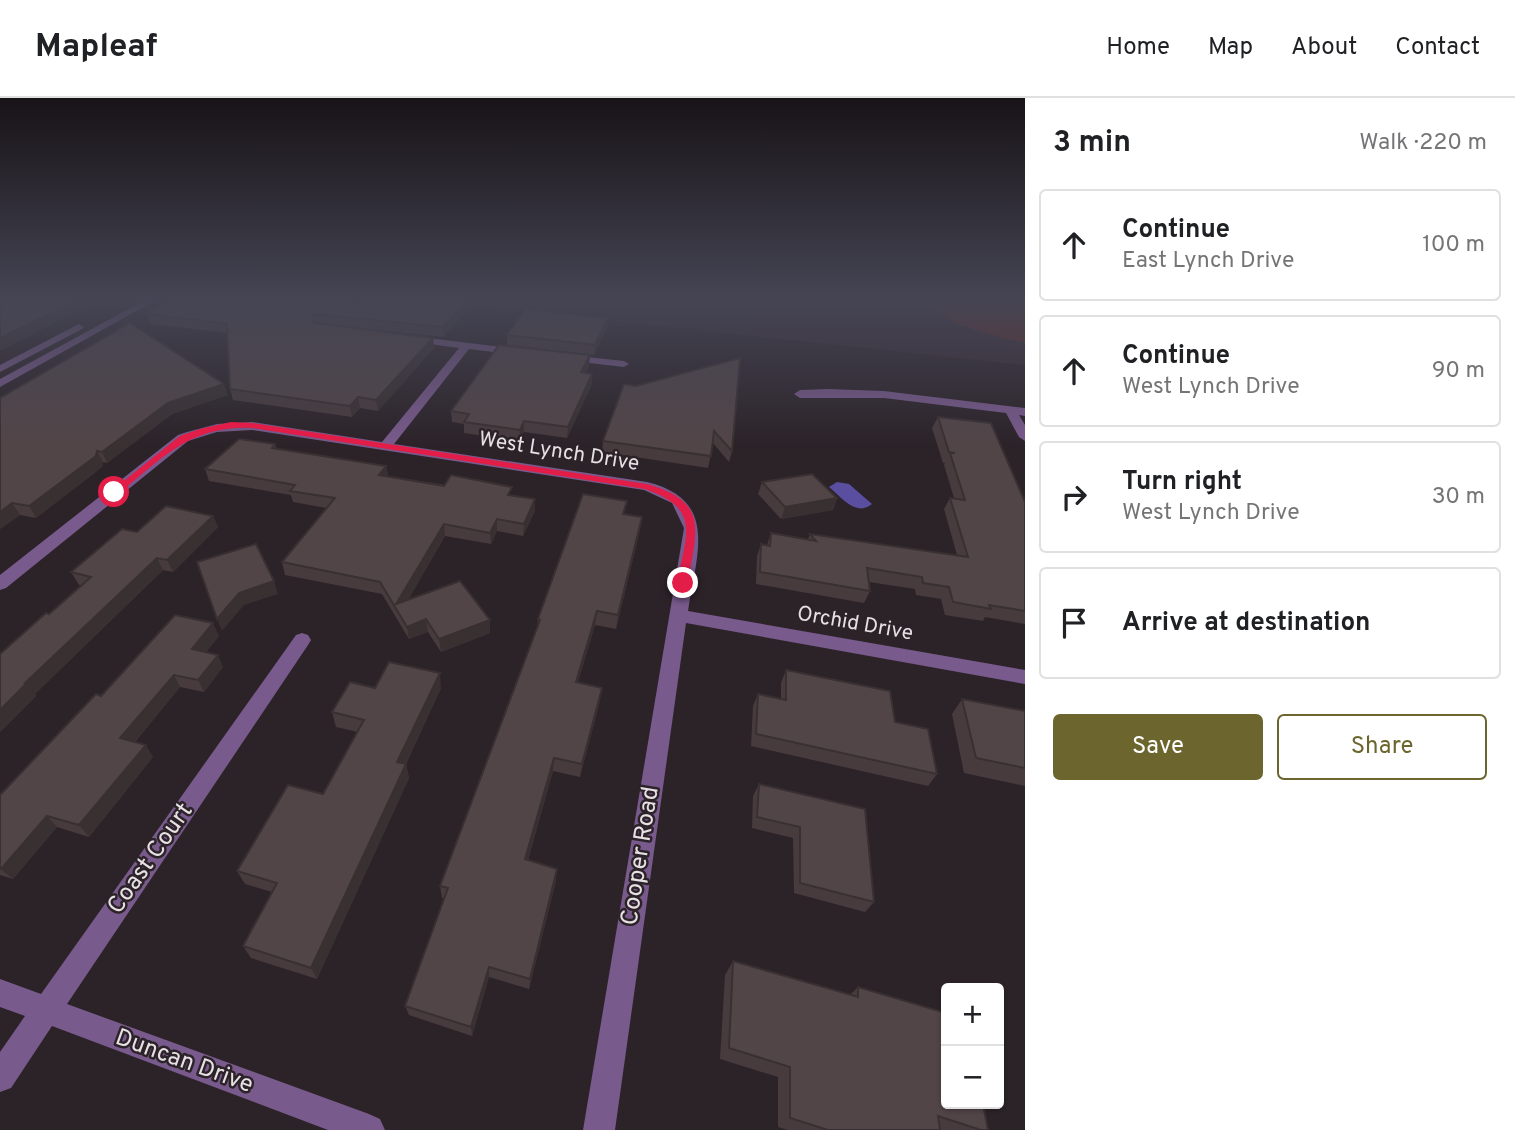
<!DOCTYPE html>
<html lang="en">
<head>
<meta charset="utf-8">
<style>
	:root { --surface:#fff; --page:#f2f2f2; --text:#202124; --muted:#757577; --line:#e0e0e0; --accent:#6c662e }
	body { margin:0; font-family:Overpass,sans-serif; background:var(--page); color:var(--text) }
	.controls { position:absolute; right:21px; bottom:21px; display:grid; overflow:hidden; border-radius:7px; box-shadow:0 2px 5px #0004 }
	.controls button { width:63px; height:63px; display:grid; place-items:center; padding:0; border:0; border-bottom:2px solid var(--line); background:var(--surface); color:var(--text); font:35px sans-serif }
	.stop { position:absolute; width:21px; height:21px; margin:-16px; border:5px solid #e11d48; border-radius:50%; background:#fff }
	.stop.end { background:#e11d48; border-color:#fff; box-shadow:0 2px 7px #0008 }
	.list { margin:0; padding:0; list-style:none }
	h2 { display:flex; justify-content:space-between; align-items:center; height:91px; margin:0; padding:0 28px; font-size:30px }
	h2 small { font-size:23px; font-weight:400; color:var(--muted) }
	.list li { display:grid; grid-template-columns:46px 1fr auto; gap:21px; align-items:center; box-sizing:border-box; height:112px; margin:0 14px 14px; padding:0 14px; border:2px solid var(--line); border-radius:7px }
	.list b { display:block; font-size:26px; white-space:nowrap }
	.list p { margin:0; font-size:23px; white-space:nowrap; color:var(--muted) }
	.list em { font-size:23px; font-style:normal; color:var(--muted) }
	.actions { display:flex; gap:14px; padding:21px 28px }
	.actions a { flex:1; padding:16px 0; border:2px solid var(--accent); border-radius:7px; text-align:center; font-size:24px; color:var(--accent) }
	.actions .main { background:var(--accent); color:#fff }
	.icon { flex:none; width:38px; height:38px; fill:none; stroke:currentColor; stroke-width:2; stroke-linecap:round; stroke-linejoin:round }
	.map { position:relative; flex:none; width:1025px; height:1032px; overflow:hidden }
	header { display:flex; align-items:center; gap:42px; box-sizing:border-box; height:98px; padding:0 35px; background:var(--surface); border-bottom:2px solid var(--line) }
	header strong { font-size:33px }
	nav { display:flex; gap:38px; margin-inline-start:auto; font-size:24px }
	main { display:flex }
	aside { flex:1; background:var(--surface) }
	.map>svg:first-child { display:block }
	.built { fill:#392a35 }
	.green { fill:#652b25 }
	.water { fill:#594e9f }
	.lines { fill:none; stroke-linecap:round; stroke-linejoin:round }
	.minor { fill:#795a8c; fill-rule:evenodd }
	.wall { fill:#473b3e }
	.shaded-wall { fill:#393032 }
	.building { fill:#524548; stroke:#393032; stroke-width:2 }
	.route { fill:#e11d48 }
	.labels { text-anchor:middle; dominant-baseline:central; stroke-width:5; stroke-linejoin:round; paint-order:stroke }
	.street-label { font-size:21px; fill:#e7e1e5; stroke:#2c2329 }
	.near-street-label { font-size:24px; fill:#e7e1e5; stroke:#2c2329 }
</style>
</head>
<body>
<header>
<strong>Mapleaf</strong>
<nav><a>Home</a><a>Map</a><a>About</a><a>Contact</a></nav>
</header>
<main>
<div class="map">
<svg width="1025" height="1032" viewBox="0 0 1025 1032">
	<rect width="100%" height="100%" fill="#2c2329"/>
	<path class="built" d="M 414,202 L 1025,202 L 1025,267 Z"/>
	<path class="green" d="M 920,202 L 1025,202 L 1025,245 C 987,236 951,229 920,202 Z"/>
	<path class="water" d="M 837,384 L 849,386 L 872,406 C 856,419 842,400 829,389 Z"/>
	<g class="lines">
		<g class="minor">
			<path d="M 145,202 L 156,202 L 0,289 L 0,281 Z"/>
			<path d="M 79,226 L 84,229 L 82,231 L 0,274 L 0,267 Z"/>
			<path d="M 412,238 L 519,251 L 524,254 L 519,257 L 469,251 L 394,346 L 647,384 C 720,402 696,457 688,513 L 1025,572 L 1025,586 L 686,525 L 615,1032 L 583,1032 L 684,430 L 672,405 L 644,392 L 252,332 L 217,334 L 188,343 L 6,490 L 0,492 L 0,477 L 178,337 L 187,334 L 217,326 L 252,324 L 382,344 L 459,250 L 408,243 L 407,241 Z"/>
			<path d="M 568,257 L 624,263 L 629,266 L 624,269 L 564,262 L 564,258 Z"/>
			<path d="M 828,291 L 884,293 L 1025,310 L 1025,318 L 1019,317 L 1025,327 L 1025,343 L 1019,339 L 1006,315 L 884,300 L 800,300 L 794,296 L 800,292 Z"/>
			<path d="M 302,535 L 308,537 L 311,542 L 308,547 L 67,906 L 369,1016 L 380,1021 L 385,1032 L 328,1032 L 52,928 L 11,990 L 0,994 L 0,954 L 25,918 L 0,909 L 0,881 L 41,896 L 296,537 Z"/>
		</g>
	</g>
	<g class="wall">
		<path d="M 357,209 L 466,214 L 444,239 L 338,228 L 433,240 L 434,250 L 378,313 L 360,310 L 352,319 L 233,302 L 230,291 L 227,235 L 150,226 L 147,216 Z"/>
		<path d="M 608,220 L 607,230 L 594,257 L 507,247 L 507,237 Z"/>
		<path d="M 740,260 L 732,353 L 729,364 L 713,345 L 708,370 L 602,354 L 603,343 L 636,288 Z"/>
		<path d="M 589,268 L 585,275 L 592,286 L 567,340 L 524,334 L 519,343 L 464,335 L 464,326 L 452,324 L 451,313 Z"/>
		<path d="M 228,297 L 172,316 L 107,365 L 103,364 L 102,369 L 36,420 L 20,417 L 0,431 L 0,300 Z"/>
		<path d="M 938,319 L 1025,404 L 1025,526 L 985,519 L 983,523 L 945,517 L 941,501 L 916,497 L 915,491 L 869,484 L 870,493 L 864,505 L 756,486 L 757,458 L 761,446 L 767,447 L 771,435 L 808,441 L 810,436 L 957,457 L 944,411 L 950,400 L 954,400 L 944,367 L 945,365 L 943,365 L 932,330 Z"/>
		<path d="M 275,346 L 276,350 L 386,368 L 388,378 L 512,397 L 535,413 L 523,438 L 497,433 L 491,446 L 445,438 L 408,502 L 490,535 L 441,554 L 428,534 L 409,541 L 382,496 L 285,477 L 282,464 L 326,410 L 293,404 L 291,397 L 209,383 L 205,371 Z"/>
		<path d="M 762,384 L 837,400 L 833,412 L 781,421 L 758,396 Z"/>
		<path d="M 625,416 L 640,432 L 616,531 L 595,527 L 578,584 L 600,603 L 580,679 L 553,673 L 528,762 L 556,783 L 529,891 L 489,879 L 472,938 L 409,917 L 405,908 L 444,800 L 442,800 L 440,788 L 537,530 L 538,521 Z"/>
		<path d="M 213,418 L 218,429 L 173,474 L 163,472 L 35,596 L 36,598 L 0,634 L 81,487 L 79,487 L 71,474 L 137,434 Z"/>
		<path d="M 219,538 L 206,554 L 223,569 L 204,594 L 180,589 L 135,644 L 153,659 L 89,739 L 57,729 L 13,781 L 0,777 L 0,697 Z"/>
		<path d="M 786,572 L 895,624 L 937,676 L 928,688 L 751,648 L 753,608 L 758,596 L 781,601 L 781,585 Z"/>
		<path d="M 375,590 L 441,590 L 406,666 L 409,680 L 317,881 L 251,860 L 243,848 L 272,794 L 245,786 L 237,773 L 323,696 L 358,634 L 336,629 L 332,614 Z"/>
		<path d="M 962,601 L 1025,613 L 1025,688 L 964,675 L 952,616 Z"/>
		<path d="M 759,686 L 874,804 L 865,814 L 794,795 L 793,740 L 752,730 L 753,698 Z"/>
		<path d="M 733,863 L 850,897 L 858,889 L 988,1032 L 788,1032 L 778,1029 L 778,979 L 720,961 L 725,877 Z"/>
	</g>
	<g class="shaded-wall">
		<path d="M 78,202 L 100,202 L 0,253 L 0,240 Z"/>
		<path d="M 466,205 L 466,214 L 444,239 L 443,229 Z"/>
		<path d="M 608,220 L 607,230 L 594,257 L 595,247 Z"/>
		<path d="M 433,240 L 434,250 L 378,313 L 376,302 Z"/>
		<path d="M 590,257 L 589,268 L 581,285 L 581,274 Z"/>
		<path d="M 592,276 L 592,286 L 567,340 L 568,329 Z"/>
		<path d="M 224,286 L 228,297 L 172,316 L 107,365 L 102,354 L 168,305 Z"/>
		<path d="M 358,299 L 360,310 L 352,319 L 350,308 Z"/>
		<path d="M 524,323 L 524,334 L 519,343 L 520,332 Z"/>
		<path d="M 97,353 L 103,364 L 102,369 L 36,420 L 29,408 Z"/>
		<path d="M 386,368 L 388,380 L 379,377 Z"/>
		<path d="M 837,400 L 833,412 L 781,421 L 785,409 Z"/>
		<path d="M 535,401 L 535,413 L 523,438 L 524,426 Z"/>
		<path d="M 12,405 L 20,417 L 0,431 L 0,414 Z"/>
		<path d="M 213,418 L 218,429 L 173,474 L 167,462 Z"/>
		<path d="M 642,419 L 640,432 L 616,531 L 618,517 Z"/>
		<path d="M 497,421 L 497,433 L 491,446 L 490,435 Z"/>
		<path d="M 444,426 L 445,438 L 400,516 L 396,506 Z"/>
		<path d="M 157,460 L 163,472 L 35,596 L 36,598 L 0,634 L 0,612 L 25,585 Z"/>
		<path d="M 274,483 L 278,496 L 244,507 L 222,533 L 217,521 L 239,495 Z"/>
		<path d="M 597,513 L 595,527 L 574,597 L 576,584 Z"/>
		<path d="M 426,521 L 428,534 L 409,541 L 407,529 Z"/>
		<path d="M 490,522 L 490,535 L 441,554 L 439,541 Z"/>
		<path d="M 213,525 L 219,538 L 198,563 L 192,551 Z"/>
		<path d="M 218,557 L 223,569 L 204,594 L 198,582 Z"/>
		<path d="M 440,575 L 441,590 L 400,678 L 397,664 Z"/>
		<path d="M 174,577 L 180,589 L 128,652 L 120,640 Z"/>
		<path d="M 602,590 L 600,603 L 580,679 L 582,666 Z"/>
		<path d="M 146,647 L 153,659 L 89,739 L 79,727 Z"/>
		<path d="M 554,660 L 553,673 L 525,773 L 525,761 Z"/>
		<path d="M 406,666 L 409,680 L 317,881 L 311,870 Z"/>
		<path d="M 47,718 L 57,729 L 13,781 L 1,771 Z"/>
		<path d="M 557,771 L 556,783 L 529,891 L 530,881 Z"/>
		<path d="M 489,869 L 489,879 L 472,938 L 471,929 Z"/>
	</g>
	<g class="building">
		<path d="M 0,202 L 78,202 L 0,240 Z"/>
		<path d="M 171,202 L 353,202 L 357,209 L 365,202 L 444,202 L 466,205 L 443,229 L 314,216 L 312,222 L 315,225 L 433,240 L 376,302 L 358,299 L 350,308 L 230,291 L 227,226 L 147,216 Z"/>
		<path d="M 525,211 L 608,220 L 595,247 L 507,237 Z"/>
		<path d="M 130,225 L 224,286 L 168,305 L 102,354 L 97,353 L 96,358 L 29,408 L 12,405 L 0,414 L 0,300 Z"/>
		<path d="M 499,247 L 590,257 L 581,274 L 592,276 L 568,329 L 524,323 L 520,332 L 464,324 L 469,316 L 451,313 Z"/>
		<path d="M 740,260 L 732,353 L 714,333 L 711,358 L 603,343 L 624,286 L 636,288 Z"/>
		<path d="M 938,319 L 991,325 L 1025,404 L 1025,513 L 989,507 L 991,511 L 953,504 L 949,489 L 923,485 L 922,479 L 867,470 L 870,493 L 760,474 L 761,446 L 770,448 L 771,435 L 816,443 L 810,436 L 968,459 L 950,400 L 965,402 L 950,355 L 955,355 L 949,354 Z"/>
		<path d="M 239,341 L 275,346 L 272,350 L 386,368 L 379,377 L 444,388 L 451,377 L 512,389 L 508,397 L 535,401 L 524,426 L 497,421 L 490,435 L 444,426 L 396,506 L 460,483 L 490,522 L 439,541 L 426,521 L 407,529 L 380,484 L 282,464 L 335,400 L 290,393 L 295,387 L 205,371 Z"/>
		<path d="M 812,376 L 837,400 L 785,409 L 762,384 Z"/>
		<path d="M 583,396 L 627,403 L 623,416 L 642,419 L 618,517 L 597,513 L 576,584 L 602,590 L 582,666 L 554,660 L 525,761 L 557,771 L 530,881 L 489,869 L 471,929 L 405,908 L 448,790 L 440,788 L 540,522 L 538,521 Z"/>
		<path d="M 166,408 L 213,418 L 167,462 L 157,460 L 25,585 L 27,585 L 0,612 L 0,556 L 46,515 L 49,516 L 91,479 L 71,474 L 122,431 L 137,434 Z"/>
		<path d="M 256,446 L 274,483 L 239,495 L 217,521 L 197,464 Z"/>
		<path d="M 175,517 L 213,525 L 192,551 L 218,557 L 198,582 L 174,577 L 120,640 L 146,647 L 79,727 L 47,718 L 1,771 L 0,770 L 0,697 L 96,596 L 101,598 Z"/>
		<path d="M 389,564 L 440,575 L 397,664 L 406,666 L 311,870 L 243,848 L 277,785 L 237,773 L 288,687 L 323,696 L 364,622 L 332,614 L 350,584 L 375,590 Z"/>
		<path d="M 786,572 L 890,593 L 895,624 L 928,631 L 937,676 L 756,636 L 758,596 L 786,602 Z"/>
		<path d="M 962,601 L 1025,613 L 1025,670 L 976,660 Z"/>
		<path d="M 759,686 L 865,711 L 874,804 L 800,785 L 800,729 L 757,719 Z"/>
		<path d="M 733,863 L 858,899 L 858,889 L 946,915 L 946,1006 L 983,1006 L 988,1032 L 981,1032 L 938,1018 L 940,1032 L 828,1032 L 790,1020 L 790,969 L 729,950 Z"/>
	</g>
	<linearGradient id="sky" x2="0" y2="1"><stop stop-color="#181317"/><stop offset="0.58" stop-color="#454554"/><stop offset="1" stop-color="#454554" stop-opacity="0"/></linearGradient>
	<rect width="1025" height="347" fill="url(#sky)"/>
	<path class="route" d="M 231,324 L 252,325 L 647,386 C 710,404 696,432 688,485 L 683,489 L 677,485 C 686,436 702,411 645,391 L 252,330 C 190,327 163,360 118,396 L 110,394 L 180,338 L 200,331 Z"/>
	<g class="labels">
		<g class="street-label">
			<text transform="translate(559 354) rotate(9)">West Lynch Drive</text>
			<text transform="translate(855 526) rotate(10)">Orchid Drive</text>
		</g>
		<g class="near-street-label">
			<text transform="translate(641 758) rotate(-81)">Cooper Road</text>
			<text transform="translate(151 761) rotate(-55)">Coast Court</text>
			<text transform="translate(184 964) rotate(20)">Duncan Drive</text>
		</g>
	</g>
</svg>
<div class="controls">
<button>+</button>
<button>−</button>
</div>
<div class="stop" style="left:114px;top:394px"></div>
<div class="stop end" style="left:683px;top:485px"></div>
</div>
<aside>
<h2>3 min<small>Walk · 220 m</small></h2>
<ul class="list">
<li><svg class="icon" aria-label="ahead" viewBox="0 0 24 24"><path d="M12 20V5M6 11l6-6 6 6"/></svg><div><b>Continue</b><p>East Lynch Drive</p></div><em>100 m</em></li>
<li><svg class="icon" aria-label="ahead" viewBox="0 0 24 24"><path d="M12 20V5M6 11l6-6 6 6"/></svg><div><b>Continue</b><p>West Lynch Drive</p></div><em>90 m</em></li>
<li><svg class="icon" aria-label="right" viewBox="0 0 24 24"><path d="M7 20v-9h11M14 6l5 5-5 5"/></svg><div><b>Turn right</b><p>West Lynch Drive</p></div><em>30 m</em></li>
<li><svg class="icon" aria-label="arrive" viewBox="0 0 24 24"><path d="M6 21V4h12l-3 4 3 4H6"/></svg><div><b>Arrive at destination</b></div></li>
</ul>
<div class="actions"><a class="main">Save</a><a>Share</a></div>
</aside>
</main>
</body>
</html>
